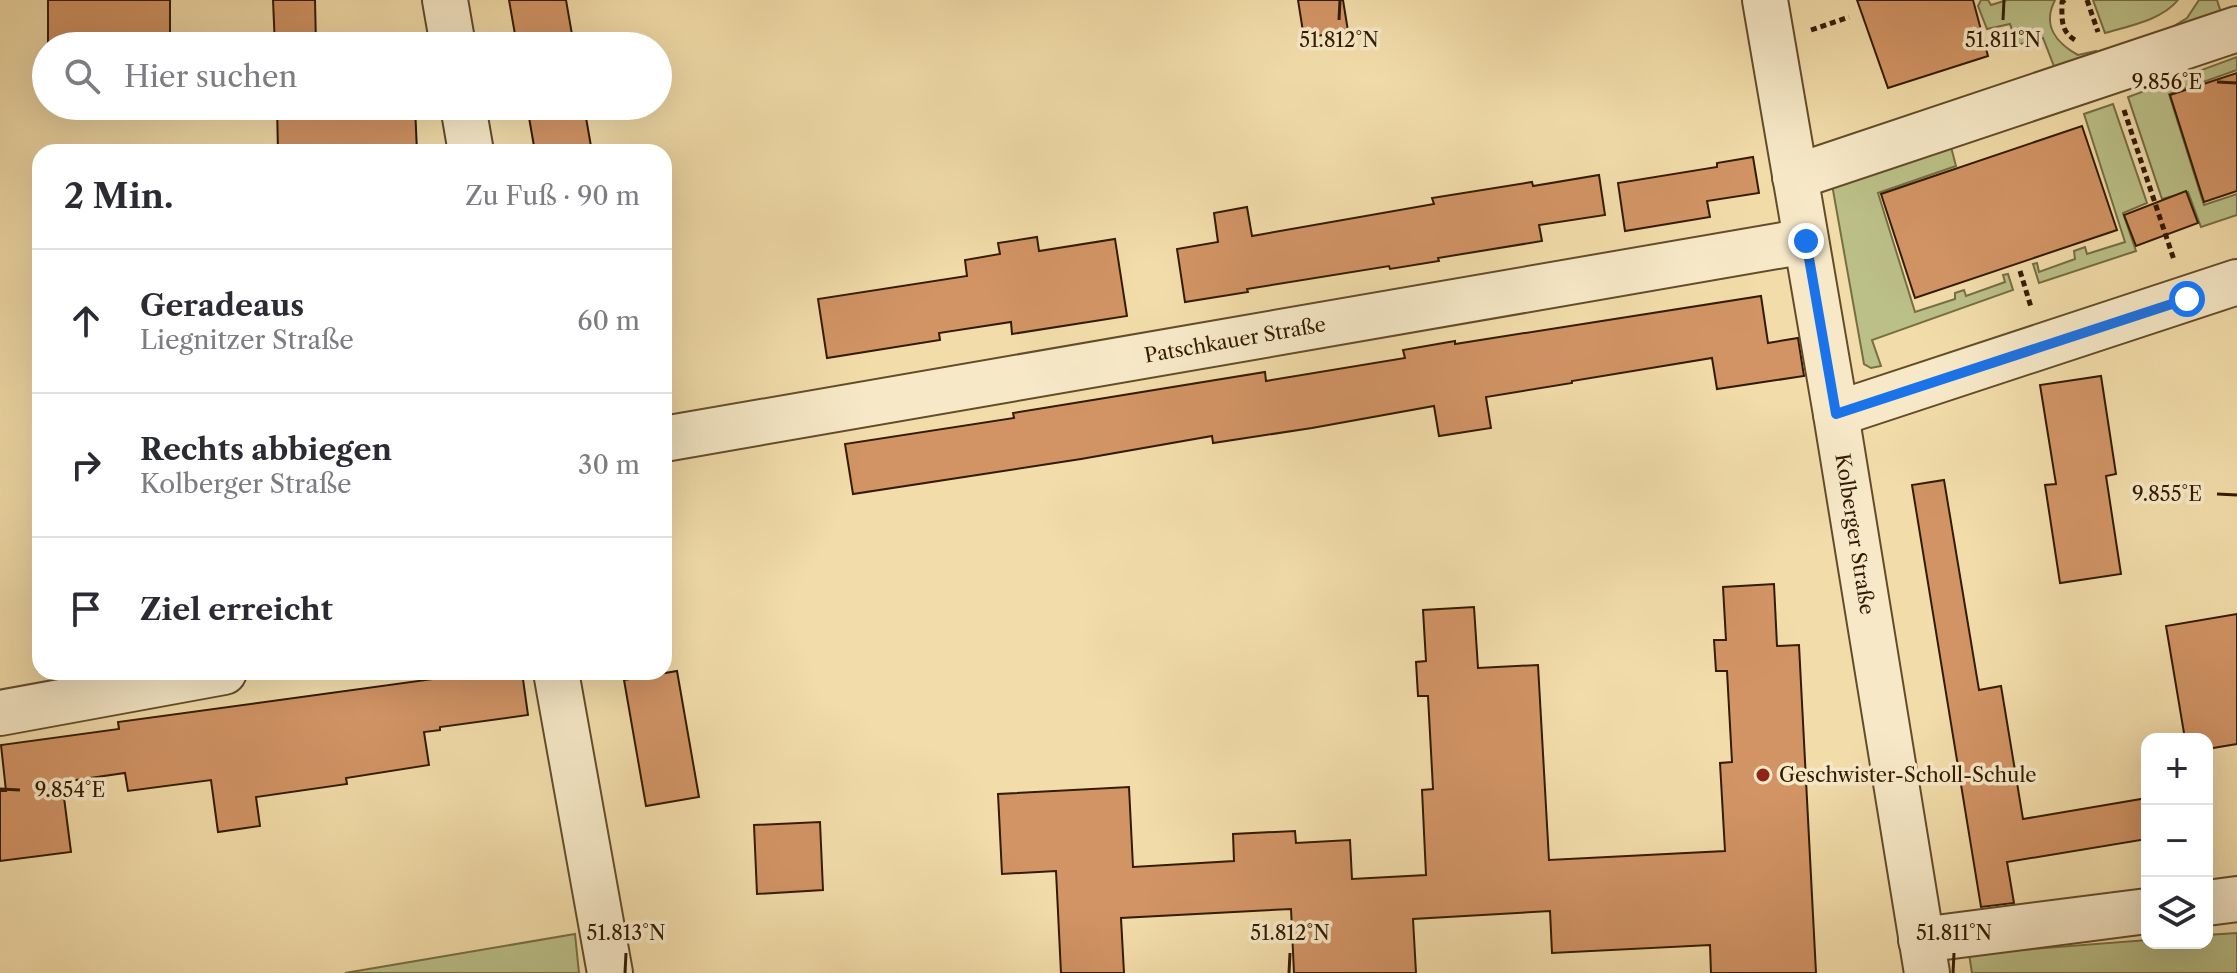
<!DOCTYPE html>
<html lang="de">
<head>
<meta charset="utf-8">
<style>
	:root { --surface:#fff; --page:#f2f2f3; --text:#2b2b33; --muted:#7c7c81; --line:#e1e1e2 }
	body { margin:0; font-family:"Libre Caslon Text",serif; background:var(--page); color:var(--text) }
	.controls { position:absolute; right:24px; bottom:24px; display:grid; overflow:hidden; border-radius:16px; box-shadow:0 8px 32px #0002 }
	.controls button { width:72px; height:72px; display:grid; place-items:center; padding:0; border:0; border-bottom:2px solid var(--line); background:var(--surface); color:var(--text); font:40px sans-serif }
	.stop { position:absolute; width:24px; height:24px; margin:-18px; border:6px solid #1a73e8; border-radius:50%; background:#fff }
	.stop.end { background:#1a73e8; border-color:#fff; box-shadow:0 2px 8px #0008 }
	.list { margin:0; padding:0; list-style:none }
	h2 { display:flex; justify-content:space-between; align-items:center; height:104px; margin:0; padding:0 32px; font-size:34px }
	h2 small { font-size:26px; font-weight:400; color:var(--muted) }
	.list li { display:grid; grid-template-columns:52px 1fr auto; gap:24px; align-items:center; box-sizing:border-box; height:144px; padding:0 32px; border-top:2px solid var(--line) }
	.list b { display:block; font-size:30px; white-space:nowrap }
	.list p { margin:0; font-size:26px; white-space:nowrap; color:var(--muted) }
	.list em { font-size:26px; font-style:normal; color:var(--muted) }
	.icon { flex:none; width:44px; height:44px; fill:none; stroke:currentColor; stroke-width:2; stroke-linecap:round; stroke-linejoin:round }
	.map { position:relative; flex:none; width:2237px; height:973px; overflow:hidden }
	.search { position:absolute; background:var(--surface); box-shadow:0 8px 32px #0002; left:32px; top:32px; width:640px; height:88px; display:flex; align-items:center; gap:20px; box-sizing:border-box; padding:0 28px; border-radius:44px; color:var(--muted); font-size:30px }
	.panel { position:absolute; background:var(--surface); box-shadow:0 8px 32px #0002; left:32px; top:144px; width:640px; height:536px; border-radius:24px }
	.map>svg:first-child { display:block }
	.green { fill:#bbc088; stroke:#776e44; stroke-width:2 }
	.building { fill:#d29465; stroke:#331b00; stroke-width:2 }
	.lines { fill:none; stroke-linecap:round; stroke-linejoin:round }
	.minor-casing { stroke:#634c2a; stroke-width:48 }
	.path { stroke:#331b00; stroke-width:5; stroke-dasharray:6 4; stroke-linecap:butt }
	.minor { stroke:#f7e9c8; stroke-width:44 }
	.route { stroke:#1a73e8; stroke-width:10 }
	.ticks { fill:none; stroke:#331b00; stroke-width:3 }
	.poi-dot { fill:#8f2418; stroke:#f7e9c8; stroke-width:3 }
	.labels { text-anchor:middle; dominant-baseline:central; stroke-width:7; stroke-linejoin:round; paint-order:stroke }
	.street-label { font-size:20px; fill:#331b00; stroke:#f7e9c8 }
	.poi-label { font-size:20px; fill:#331b00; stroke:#f7e9c8; text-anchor:start }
	.ticks-label { font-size:20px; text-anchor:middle; fill:#331b00; stroke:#f7e9c8; stroke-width:7; stroke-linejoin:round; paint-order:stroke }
</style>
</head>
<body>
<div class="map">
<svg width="2237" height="973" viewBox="0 0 2237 973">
	<rect width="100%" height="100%" fill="#f2ddaa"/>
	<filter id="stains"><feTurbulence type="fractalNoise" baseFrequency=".0025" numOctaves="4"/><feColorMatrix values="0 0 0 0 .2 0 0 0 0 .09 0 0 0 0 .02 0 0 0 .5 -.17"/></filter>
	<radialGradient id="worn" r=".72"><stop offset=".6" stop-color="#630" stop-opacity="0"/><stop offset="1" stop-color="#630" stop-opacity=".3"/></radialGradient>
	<g class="green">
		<path d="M 1981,0 L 1988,0 L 1991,5 L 2007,0 L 2055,0 C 2042,25 2056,43 2078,55 L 2096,51 L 2099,60 L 2057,74 L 2043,38 L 2017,45 L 2010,24 L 1987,29 L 1978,6 Z"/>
		<path d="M 2093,0 L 2178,0 C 2162,20 2129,26 2105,33 Z"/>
		<path d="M 2199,0 L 2217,0 L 2223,19 L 2169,29 L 2187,18 Z"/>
		<path d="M 2237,57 L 2237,70 L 2169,94 L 2204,205 L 2237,194 L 2237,215 L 2201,227 L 2188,192 L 2162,199 L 2128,97 Z"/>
		<path d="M 2113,104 L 2147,203 L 2123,213 L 2136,251 L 2039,283 L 2033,264 L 2037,263 L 2039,272 L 2075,259 L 2074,251 L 2085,247 L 2087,254 L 2125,242 L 2084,114 Z"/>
		<path d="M 1951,147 L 1956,166 L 1878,193 L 1915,312 L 1955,299 L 1955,293 L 1964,290 L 1966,296 L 2005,282 L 2003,275 L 2008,274 L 2013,290 L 1872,340 L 1881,366 L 1871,368 L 1864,364 L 1831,179 Z"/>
		<path d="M 2237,933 L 2237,973 L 1972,973 L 1969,954 L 2147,940 L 2147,943 L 2207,943 L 2207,935 Z"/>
		<path d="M 575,934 L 579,973 L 345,973 Z"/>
	</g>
	<g class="building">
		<rect x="48" y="0" width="122" height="46"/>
		<path d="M 273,0 L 315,0 L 316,46 L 275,46 Z"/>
		<path d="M 509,0 L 566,0 L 574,46 L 517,46 Z"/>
		<path d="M 1298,0 L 1343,0 L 1348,31 L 1304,38 Z"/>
		<path d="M 1857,0 L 1973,0 L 1988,56 L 1888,88 Z"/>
		<path d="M 2237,73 L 2237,191 L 2204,202 L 2170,95 Z"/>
		<path d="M 277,106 L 415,106 L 417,152 L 278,152 Z"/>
		<path d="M 527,106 L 584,106 L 592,152 L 535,152 Z"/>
		<path d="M 2082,126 L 2117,230 L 1915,298 L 1881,194 Z"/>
		<path d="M 1753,157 L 1759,193 L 1707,201 L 1710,217 L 1625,231 L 1618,183 L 1717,167 L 1717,163 Z"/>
		<path d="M 1599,175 L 1605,215 L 1539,225 L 1542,241 L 1438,258 L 1439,261 L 1390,269 L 1389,266 L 1247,289 L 1248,292 L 1185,302 L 1177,249 L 1218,242 L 1214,213 L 1247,207 L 1252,236 L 1434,204 L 1432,198 L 1532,182 L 1533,186 Z"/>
		<path d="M 2186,191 L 2198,223 L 2136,246 L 2124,215 Z"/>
		<path d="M 1037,237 L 1039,251 L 1115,239 L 1127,316 L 1012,334 L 1011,322 L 939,333 L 940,340 L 827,358 L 818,299 L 967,276 L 965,260 L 1000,254 L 998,243 Z"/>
		<path d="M 1761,296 L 1768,343 L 1798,338 L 1804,376 L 1717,389 L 1712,358 L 1572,381 L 1572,383 L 1486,397 L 1491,428 L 1439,436 L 1434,406 L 1312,428 L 1213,443 L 1212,436 L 1081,459 L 853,494 L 845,444 L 1014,418 L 1013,413 L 1265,372 L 1266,381 L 1405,358 L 1403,350 L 1455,341 L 1455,344 Z"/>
		<path d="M 2101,376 L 2116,474 L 2106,476 L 2121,574 L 2060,583 L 2045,485 L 2056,484 L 2040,385 Z"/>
		<path d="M 1944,480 L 1979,690 L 2001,686 L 2023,819 L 2147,798 L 2147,839 L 2007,862 L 2014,903 L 1981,907 L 1912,485 Z"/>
		<path d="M 1774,584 L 1777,646 L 1799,645 L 1816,973 L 1711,973 L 1710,945 L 1552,953 L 1550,911 L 1413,919 L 1416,973 L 1294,973 L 1291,909 L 1121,918 L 1124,973 L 1061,973 L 1056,871 L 1002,874 L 998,794 L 1129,787 L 1133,867 L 1234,861 L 1233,834 L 1295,831 L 1296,843 L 1350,840 L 1352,879 L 1426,875 L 1422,790 L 1433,789 L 1428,696 L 1418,696 L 1416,662 L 1426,661 L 1423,610 L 1474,607 L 1478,668 L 1538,665 L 1549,860 L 1725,851 L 1720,763 L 1732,762 L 1727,671 L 1716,671 L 1714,640 L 1726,640 L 1723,587 Z"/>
		<path d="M 2237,614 L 2237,744 L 2207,749 L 2207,739 L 2185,739 L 2166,626 Z"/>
		<path d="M 677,671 L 699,797 L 646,806 L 624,680 Z"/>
		<path d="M 470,672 L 522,672 L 528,715 L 440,727 L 440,730 L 424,732 L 429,765 L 346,778 L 347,784 L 256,797 L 260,826 L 218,832 L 211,780 L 128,791 L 125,773 L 62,782 L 71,852 L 0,861 L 0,791 L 6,791 L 1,745 L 119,729 L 118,722 L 470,674 Z"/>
		<path d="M 820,822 L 823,890 L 757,894 L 754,825 Z"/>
	</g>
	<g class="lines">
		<g class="minor-casing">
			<g id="minor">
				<path d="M 445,0 L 453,46"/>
				<path d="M 1765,0 L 1836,414 L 1927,973"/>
				<path d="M 463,106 L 471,152"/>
				<path d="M 1795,177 L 2237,29"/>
				<path d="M 1836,414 L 2237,282"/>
				<path d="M 664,439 L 1806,241"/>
				<path d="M 556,672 L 610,973"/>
				<path d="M 0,713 L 224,672"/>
				<path d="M 2207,903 L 2237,899"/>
				<path d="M 1921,940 L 2147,911"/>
			</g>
		</g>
		<g class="path">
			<path d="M 2065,0 L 2062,2 C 2062,18 2060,31 2075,40"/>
			<path d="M 2087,0 L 2098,32"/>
			<path d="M 1811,30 L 1849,17"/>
			<path d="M 2124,110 L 2174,260"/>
			<path d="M 2020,271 L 2031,307"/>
		</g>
		<use href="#minor" class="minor"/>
	</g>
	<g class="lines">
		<path class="route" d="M 1806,241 L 1836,414 L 2187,299"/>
	</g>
	<path class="ticks" d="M 1339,20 L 1340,0M 2003,20 L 2004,0M 2217,82 L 2237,83M 2217,494 L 2237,495M 0,789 L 20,790M 625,973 L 626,953M 1289,973 L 1290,953M 1953,973 L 1954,953"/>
	<circle class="poi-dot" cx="1763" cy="775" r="8"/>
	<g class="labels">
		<g class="street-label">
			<text transform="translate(1235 340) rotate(-10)">Patschkauer Straße</text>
			<text transform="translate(1855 534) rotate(81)">Kolberger Straße</text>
		</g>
		<g class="poi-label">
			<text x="1779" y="775">Geschwister-Scholl-Schule</text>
		</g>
	</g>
	<g class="ticks-label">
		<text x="1339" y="47">51.812°N</text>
		<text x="2003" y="47">51.811°N</text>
		<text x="2167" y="89">9.856°E</text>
		<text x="2167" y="501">9.855°E</text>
		<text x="70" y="797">9.854°E</text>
		<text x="626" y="940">51.813°N</text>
		<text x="1290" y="940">51.812°N</text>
		<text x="1954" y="940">51.811°N</text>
	</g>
	<rect width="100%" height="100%" filter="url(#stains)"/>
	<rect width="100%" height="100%" fill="url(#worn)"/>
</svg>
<div class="controls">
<button>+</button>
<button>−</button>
<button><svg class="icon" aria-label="layers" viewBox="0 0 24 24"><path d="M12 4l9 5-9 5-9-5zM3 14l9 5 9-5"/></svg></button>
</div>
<div class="stop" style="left:2187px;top:299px"></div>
<div class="stop end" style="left:1806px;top:241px"></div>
<div class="search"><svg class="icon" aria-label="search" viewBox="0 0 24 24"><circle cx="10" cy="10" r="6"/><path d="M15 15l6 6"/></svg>Hier suchen</div>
<section class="panel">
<h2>2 Min.<small>Zu Fuß · 90 m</small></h2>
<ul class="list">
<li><svg class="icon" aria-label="ahead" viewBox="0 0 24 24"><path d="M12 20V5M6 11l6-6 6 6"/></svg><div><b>Geradeaus</b><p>Liegnitzer Straße</p></div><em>60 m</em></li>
<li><svg class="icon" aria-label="right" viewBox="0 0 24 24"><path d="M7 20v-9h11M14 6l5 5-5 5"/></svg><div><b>Rechts abbiegen</b><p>Kolberger Straße</p></div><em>30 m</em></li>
<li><svg class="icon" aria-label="arrive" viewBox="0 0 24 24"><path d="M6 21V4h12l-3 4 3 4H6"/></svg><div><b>Ziel erreicht</b></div></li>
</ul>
</section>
</div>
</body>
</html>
